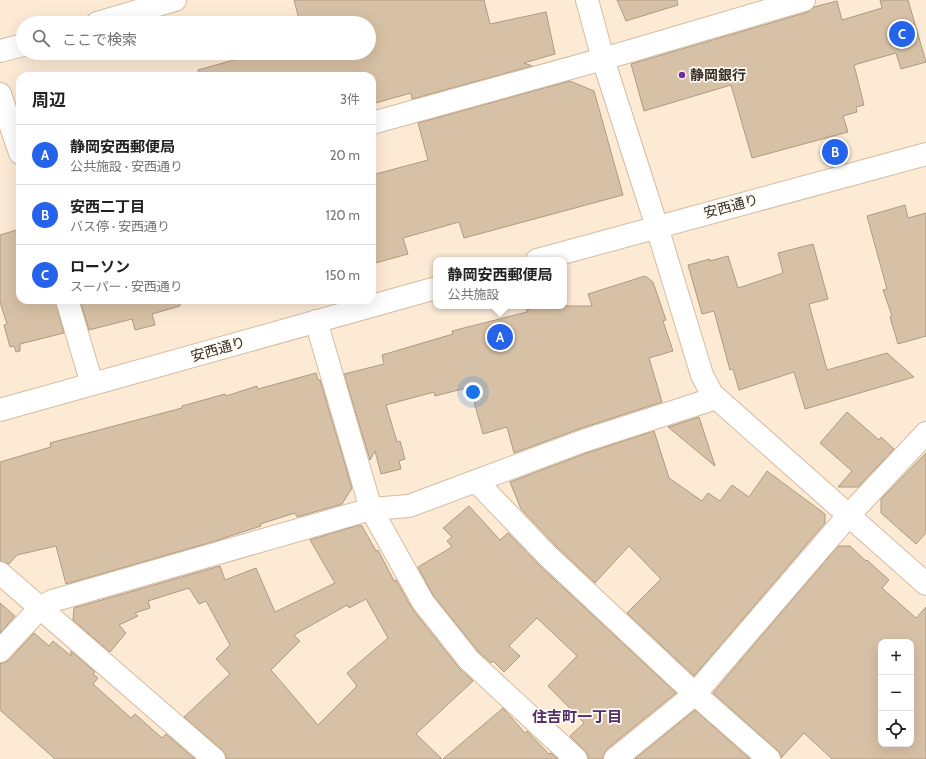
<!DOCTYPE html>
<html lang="ja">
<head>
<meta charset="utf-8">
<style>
	:root { --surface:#fff; --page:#f6f6f6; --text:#222; --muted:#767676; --line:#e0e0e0; --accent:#2563eb }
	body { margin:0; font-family:Cabin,"Noto Sans JP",sans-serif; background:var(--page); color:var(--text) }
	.controls { position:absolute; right:12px; bottom:12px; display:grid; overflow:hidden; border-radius:8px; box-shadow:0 4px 16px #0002 }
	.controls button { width:36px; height:36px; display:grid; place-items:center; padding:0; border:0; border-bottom:1px solid var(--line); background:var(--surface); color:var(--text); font:20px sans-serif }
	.you { position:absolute; left:473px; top:392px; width:14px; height:14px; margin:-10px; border:3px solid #fff; border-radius:50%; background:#1a73e8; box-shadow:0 0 0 6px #1a73e833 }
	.badge { display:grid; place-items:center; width:26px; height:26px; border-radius:50%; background:var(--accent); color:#fff; font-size:13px; font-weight:700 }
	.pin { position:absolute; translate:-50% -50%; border:2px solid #fff; box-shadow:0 1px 4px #0006 }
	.popup { position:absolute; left:433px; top:257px; width:134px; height:52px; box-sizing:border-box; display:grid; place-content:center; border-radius:8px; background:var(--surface); filter:drop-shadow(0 1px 3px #0005); font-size:13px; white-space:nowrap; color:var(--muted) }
	.popup b { font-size:15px; color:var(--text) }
	.popup::after { content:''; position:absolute; left:50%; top:100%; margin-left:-8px; border:8px solid transparent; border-top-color:var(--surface) }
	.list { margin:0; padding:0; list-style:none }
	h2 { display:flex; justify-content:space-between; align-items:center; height:52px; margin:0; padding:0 16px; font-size:17px }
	h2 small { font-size:13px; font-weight:400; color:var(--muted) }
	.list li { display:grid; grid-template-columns:26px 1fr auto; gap:12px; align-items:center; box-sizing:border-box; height:60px; padding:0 16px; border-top:1px solid var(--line) }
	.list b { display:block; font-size:15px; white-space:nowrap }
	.list p { margin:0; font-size:13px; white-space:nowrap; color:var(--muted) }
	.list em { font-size:13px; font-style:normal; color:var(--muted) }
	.icon { flex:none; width:22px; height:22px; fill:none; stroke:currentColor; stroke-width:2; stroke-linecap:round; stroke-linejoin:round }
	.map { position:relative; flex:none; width:926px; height:759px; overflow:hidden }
	.search { position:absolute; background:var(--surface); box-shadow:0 4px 16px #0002; left:16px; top:16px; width:360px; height:44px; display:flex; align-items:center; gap:10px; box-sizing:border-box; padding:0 14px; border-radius:22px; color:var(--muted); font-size:15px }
	.panel { position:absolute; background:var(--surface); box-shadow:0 4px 16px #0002; left:16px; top:72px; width:360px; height:232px; border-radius:12px }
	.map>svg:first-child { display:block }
	.building { fill:#d7c1a6; stroke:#af9a81; fill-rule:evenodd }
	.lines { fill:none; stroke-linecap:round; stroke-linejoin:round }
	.street-casing { stroke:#d3bda3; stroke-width:24 }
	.secondary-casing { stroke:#d3bda3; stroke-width:24 }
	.street { stroke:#fff; stroke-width:22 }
	.secondary { stroke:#fff; stroke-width:22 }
	.poi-dot { fill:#792c9e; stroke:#fefaf4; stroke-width:1.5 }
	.labels { text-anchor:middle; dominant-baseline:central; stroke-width:3.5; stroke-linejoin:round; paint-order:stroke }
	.poi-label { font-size:14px; font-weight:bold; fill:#372e24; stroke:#fefaf4; text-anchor:start }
	.street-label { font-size:14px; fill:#372e24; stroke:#fefaf4 }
	.neighbourhood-label { font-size:15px; font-weight:bold; fill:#553068; stroke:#fefaf4 }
</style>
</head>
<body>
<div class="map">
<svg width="926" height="759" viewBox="0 0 926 759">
	<rect width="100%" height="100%" fill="#fcead5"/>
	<g class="building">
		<path d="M 294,0 L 484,0 L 490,24 L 546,12 L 555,54 L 524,63 L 532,66 L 412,99 L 411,93 L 372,104 L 372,76 L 199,76 L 198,70 L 259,53 L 369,53 L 369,23 L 300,23 Z"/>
		<path d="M 617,0 L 677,0 L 678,5 L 626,21 Z"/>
		<path d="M 880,0 L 908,0 L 926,62 L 901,69 L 896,53 L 854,65 L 864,105 L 856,107 L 857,112 L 843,116 L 848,132 L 752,158 L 731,85 L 644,111 L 631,64 L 808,12 L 814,7 L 837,1 L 842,20 L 882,8 Z"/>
		<path d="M 570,81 L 594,91 L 623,195 L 464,238 L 459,222 L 403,238 L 408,254 L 372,264 L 372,175 L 428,160 L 418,123 Z"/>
		<path d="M 905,205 L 908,218 L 926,213 L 926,336 L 898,344 L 890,317 L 892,316 L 883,290 L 887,289 L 867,216 Z"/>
		<path d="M 20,229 L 20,300 L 55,300 L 64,333 L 20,344 L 20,351 L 16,352 L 14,346 L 10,347 L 4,325 L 7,324 L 0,302 L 0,235 Z"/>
		<path d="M 813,244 L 828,299 L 809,304 L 827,370 L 887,353 L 914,377 L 805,409 L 794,372 L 739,390 L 733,369 L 730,370 L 714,311 L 702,314 L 688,265 L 710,259 L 710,261 L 728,256 L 738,288 L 783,273 L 778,253 Z"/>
		<path d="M 645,276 L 653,282 L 666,320 L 663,321 L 673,351 L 649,358 L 662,402 L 579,429 L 514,453 L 507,427 L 483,434 L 470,387 L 435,396 L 434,392 L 386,405 L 397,442 L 400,441 L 405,459 L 399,461 L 401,469 L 381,474 L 375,451 L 370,460 L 344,374 L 384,364 L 382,355 L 453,334 L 452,331 L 527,312 L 526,310 L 540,306 L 592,306 L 588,294 Z"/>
		<path d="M 80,300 L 179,300 L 180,306 L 152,314 L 155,325 L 135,330 L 132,319 L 89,330 Z"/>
		<path d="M 316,373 L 318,380 L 320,380 L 352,488 L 342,504 L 297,517 L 295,513 L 260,524 L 261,526 L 212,542 L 66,584 L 56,546 L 17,555 L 9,564 L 0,561 L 0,462 L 51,447 L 50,443 L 182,408 L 182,406 L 225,394 L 226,396 L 257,386 L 258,389 Z"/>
		<path d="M 847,412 L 879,440 L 881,437 L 894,449 L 858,487 L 838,487 L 852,471 L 820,443 Z"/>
		<path d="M 699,417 L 715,466 L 668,427 Z"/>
		<path d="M 654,431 L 669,478 L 702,501 L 708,493 L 720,501 L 732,485 L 749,497 L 767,471 L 825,514 L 825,523 L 694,676 L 627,613 L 661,579 L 629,546 L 595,583 L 557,547 L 521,509 L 510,482 L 587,453 Z"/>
		<path d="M 926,453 L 926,533 L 916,544 L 881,513 L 881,499 Z"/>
		<path d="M 469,506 L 500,540 L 508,533 L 539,565 L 676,693 L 607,749 L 604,754 L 603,759 L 588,759 L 588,755 L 584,750 L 570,736 L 584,723 L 548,686 L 577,656 L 537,618 L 509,646 L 520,656 L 504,672 L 493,661 L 491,663 L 478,651 L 433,595 L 418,567 L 452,547 L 447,541 L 452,537 L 443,528 Z"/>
		<path d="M 359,525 L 362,526 L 376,551 L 378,550 L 394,581 L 396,580 L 413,610 L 459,668 L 473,681 L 416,734 L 442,759 L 226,759 L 226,755 L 222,750 L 184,717 L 230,674 L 216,659 L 230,645 L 206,601 L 199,604 L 189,588 L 148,601 L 150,608 L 135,613 L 138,616 L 119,625 L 126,633 L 110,652 L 73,620 L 74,608 L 220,566 L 225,580 L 256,568 L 275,612 L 335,583 L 310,540 ZM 366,599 L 388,638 L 347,673 L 357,686 L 318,725 L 271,670 L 300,641 L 294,635 L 347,605 L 349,608 Z"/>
		<path d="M 838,546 L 850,546 L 866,561 L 867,560 L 889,580 L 882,588 L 916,618 L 926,607 L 926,759 L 832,759 L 804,733 L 781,758 L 781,755 L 777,750 L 713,693 ZM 881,642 L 911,642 L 911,744 L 881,744 Z"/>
		<path d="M 0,603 L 15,616 L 0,633 Z"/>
		<path d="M 34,633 L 49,646 L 53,641 L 71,656 L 71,651 L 95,672 L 93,674 L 98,678 L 93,684 L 131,718 L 135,714 L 162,738 L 166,734 L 195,759 L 55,759 L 0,710 L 0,663 L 4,663 L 9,660 Z"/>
		<path d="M 503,708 L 525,733 L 527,731 L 549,754 L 551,753 L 558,759 L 443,759 Z"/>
		<path d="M 695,710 L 750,759 L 635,759 Z"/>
	</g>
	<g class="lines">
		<g class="street-casing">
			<g id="street">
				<path d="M 587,0 L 603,59 L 657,227"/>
				<path d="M 97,23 L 175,0"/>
				<path d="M 0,51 L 23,45"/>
				<path d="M 0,94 L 20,153"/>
				<path d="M 372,123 L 603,59 L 804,0"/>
				<path d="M 67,300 L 92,384"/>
				<path d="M 316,321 L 371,509 L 423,602 L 469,660 L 576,759"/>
				<path d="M 476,481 L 548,556 L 695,694 L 769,759"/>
				<path d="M 0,573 L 214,759"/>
				<path d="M 0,651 L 40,608 L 52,601 L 371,509 L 409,506 L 583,441 L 716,398"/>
				<path d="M 615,759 L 695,694 L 848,516 L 926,433"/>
			</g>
		</g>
		<g class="secondary-casing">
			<g id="secondary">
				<path d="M 657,227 L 702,375 L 712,394 L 926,584"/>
				<path d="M 537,260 L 926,154"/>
				<path d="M 0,410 L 436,288"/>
			</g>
		</g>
		<use href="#street" class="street"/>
		<use href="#secondary" class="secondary"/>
	</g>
	<circle class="poi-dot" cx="682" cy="75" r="4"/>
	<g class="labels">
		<g class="poi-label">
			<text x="690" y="75">静岡銀行</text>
		</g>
		<g class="street-label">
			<text transform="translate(731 206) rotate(-15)">安西通り</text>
			<text transform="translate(218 349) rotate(-16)">安西通り</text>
		</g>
		<g class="neighbourhood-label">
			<text x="577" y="717">住吉町一丁目</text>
		</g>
	</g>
</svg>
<div class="controls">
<button>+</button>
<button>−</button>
<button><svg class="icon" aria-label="locate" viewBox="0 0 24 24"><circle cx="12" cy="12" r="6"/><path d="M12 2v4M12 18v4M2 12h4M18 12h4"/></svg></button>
</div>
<div class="you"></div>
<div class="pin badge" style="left:500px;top:337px">A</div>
<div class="popup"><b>静岡安西郵便局</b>公共施設</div>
<div class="pin badge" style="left:835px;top:152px">B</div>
<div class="pin badge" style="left:902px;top:34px">C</div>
<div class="search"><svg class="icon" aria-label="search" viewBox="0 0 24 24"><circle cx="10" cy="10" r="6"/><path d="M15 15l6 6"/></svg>ここで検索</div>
<section class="panel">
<h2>周辺<small>3件</small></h2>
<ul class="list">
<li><span class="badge">A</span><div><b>静岡安西郵便局</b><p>公共施設 · 安西通り</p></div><em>20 m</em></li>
<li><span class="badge">B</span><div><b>安西二丁目</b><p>バス停 · 安西通り</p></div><em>120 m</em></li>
<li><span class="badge">C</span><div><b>ローソン</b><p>スーパー · 安西通り</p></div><em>150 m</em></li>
</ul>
</section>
</div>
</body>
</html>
